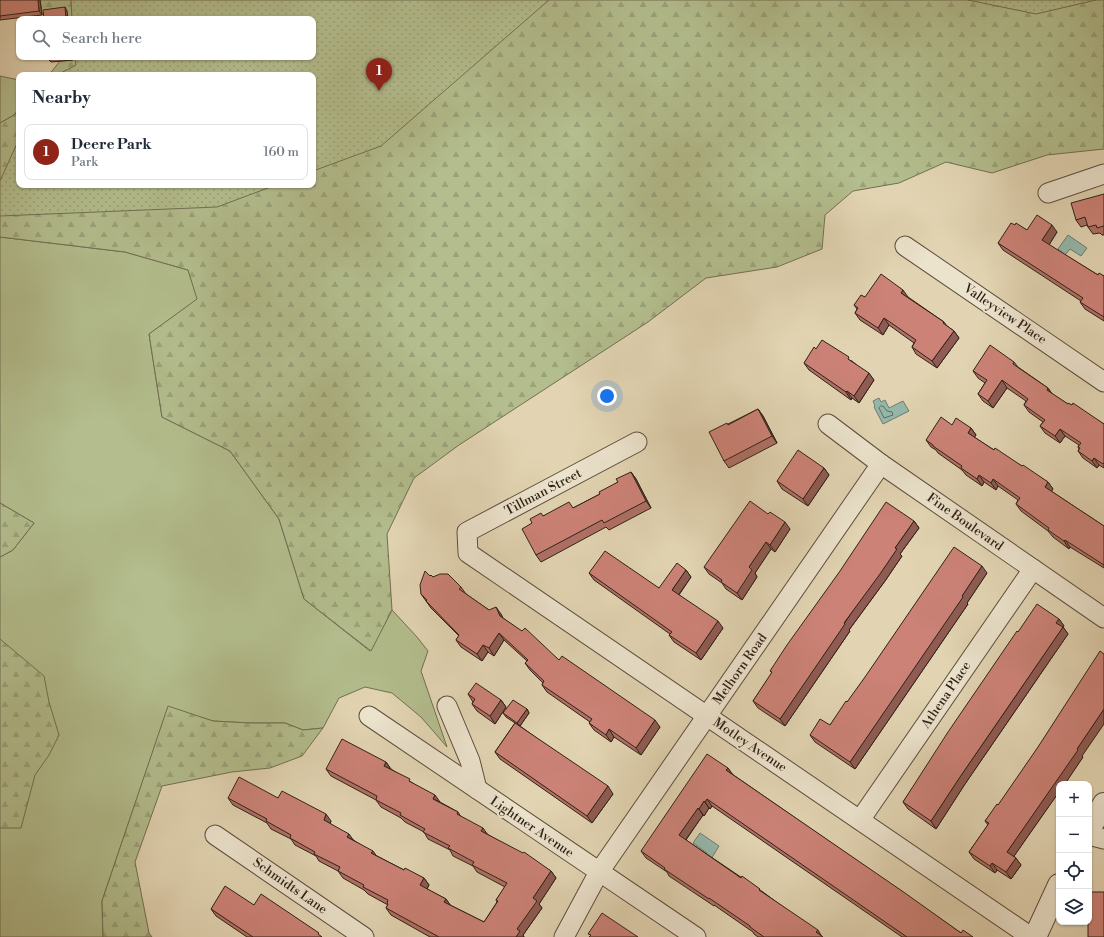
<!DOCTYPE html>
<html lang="en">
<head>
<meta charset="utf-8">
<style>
	:root { --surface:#fff; --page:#f6f6f7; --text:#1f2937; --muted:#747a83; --line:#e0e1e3; --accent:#8f2418 }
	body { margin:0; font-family:"Libre Bodoni",serif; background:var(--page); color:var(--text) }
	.controls { position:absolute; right:12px; bottom:12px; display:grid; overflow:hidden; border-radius:8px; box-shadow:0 1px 3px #0004 }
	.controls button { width:36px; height:36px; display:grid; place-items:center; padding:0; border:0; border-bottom:1px solid var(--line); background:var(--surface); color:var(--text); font:20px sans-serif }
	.you { position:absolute; left:607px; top:396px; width:14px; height:14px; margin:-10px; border:3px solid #fff; border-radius:50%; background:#1a73e8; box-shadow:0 0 0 6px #1a73e833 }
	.badge { display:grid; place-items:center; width:26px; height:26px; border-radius:50%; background:var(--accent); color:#fff; font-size:13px; font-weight:700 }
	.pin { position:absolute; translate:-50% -33px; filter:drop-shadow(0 1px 2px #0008) }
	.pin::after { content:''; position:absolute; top:21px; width:14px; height:12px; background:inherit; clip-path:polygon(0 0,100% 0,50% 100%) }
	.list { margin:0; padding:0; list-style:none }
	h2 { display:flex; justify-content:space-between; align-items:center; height:52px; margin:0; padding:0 16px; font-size:17px }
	h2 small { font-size:13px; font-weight:400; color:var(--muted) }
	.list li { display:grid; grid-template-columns:26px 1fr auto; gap:12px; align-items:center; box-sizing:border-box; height:56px; margin:0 8px 8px; padding:0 8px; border:1px solid var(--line); border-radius:8px }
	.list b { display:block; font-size:15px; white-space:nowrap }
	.list p { margin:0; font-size:13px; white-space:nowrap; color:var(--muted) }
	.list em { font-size:13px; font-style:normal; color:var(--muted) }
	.icon { flex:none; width:22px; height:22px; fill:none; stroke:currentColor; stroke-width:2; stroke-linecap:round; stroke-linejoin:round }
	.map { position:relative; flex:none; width:1104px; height:937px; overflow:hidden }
	.search { position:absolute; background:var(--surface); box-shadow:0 1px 3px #0004; left:16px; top:16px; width:300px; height:44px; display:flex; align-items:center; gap:10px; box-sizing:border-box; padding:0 14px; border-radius:8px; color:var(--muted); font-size:15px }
	.panel { position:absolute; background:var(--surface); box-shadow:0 1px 3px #0004; left:16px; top:72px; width:300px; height:116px; border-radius:8px }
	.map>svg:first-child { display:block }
	.green { fill:#b3bd8d; stroke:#726f52 }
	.forest { fill:url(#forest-firs); stroke:#726f52 }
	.park { fill:url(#park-dots); stroke:#726f52 }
	.water { fill:#95b8ab; stroke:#6d7c70 }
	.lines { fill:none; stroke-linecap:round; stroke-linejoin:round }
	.shore { stroke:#626c61; stroke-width:1 }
	.minor-casing { stroke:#5c4e3e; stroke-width:21 }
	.tertiary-casing { stroke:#5c4e3e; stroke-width:24 }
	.minor { stroke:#ece3cd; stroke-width:19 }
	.tertiary { stroke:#ece3cd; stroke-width:22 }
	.wall { fill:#af7066; stroke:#302117 }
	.shaded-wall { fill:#8f5b53; stroke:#302117 }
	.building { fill:#cc8277; stroke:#302117 }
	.labels { text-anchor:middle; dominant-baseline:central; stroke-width:4; stroke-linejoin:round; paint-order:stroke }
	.street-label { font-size:13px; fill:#302117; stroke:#ece3cd }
</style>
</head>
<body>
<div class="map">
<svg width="1104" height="937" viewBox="0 0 1104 937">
	<defs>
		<pattern id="forest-firs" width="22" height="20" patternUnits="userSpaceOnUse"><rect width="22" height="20" fill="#b3bd8d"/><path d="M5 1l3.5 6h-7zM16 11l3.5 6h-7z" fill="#9aa279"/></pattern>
		<pattern id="park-dots" width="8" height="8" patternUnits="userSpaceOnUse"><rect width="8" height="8" fill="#b3bd8d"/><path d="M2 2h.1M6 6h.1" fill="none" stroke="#9aa279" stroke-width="1.8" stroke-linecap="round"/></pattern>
	</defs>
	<rect width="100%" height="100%" fill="#e2d4b2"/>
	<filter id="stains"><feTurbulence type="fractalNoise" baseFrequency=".005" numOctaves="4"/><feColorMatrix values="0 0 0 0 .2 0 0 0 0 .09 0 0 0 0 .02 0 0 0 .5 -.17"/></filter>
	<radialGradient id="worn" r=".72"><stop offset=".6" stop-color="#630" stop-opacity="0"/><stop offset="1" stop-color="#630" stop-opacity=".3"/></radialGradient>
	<g class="green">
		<path d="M 0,76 L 19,80 L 19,109 L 14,115 L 0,123 Z"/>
		<path d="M 0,237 L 125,252 L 188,270 L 198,299 L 149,334 L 162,417 L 230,451 L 279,519 L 304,599 L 370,651 L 392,610 L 417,637 L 428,651 L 421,671 L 447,747 L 421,717 L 392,693 L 365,687 L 339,698 L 323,728 L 303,730 L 285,723 L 250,723 L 213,721 L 168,707 L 102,901 L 103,937 L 0,937 L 0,557 L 13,550 L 34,523 L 0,503 Z"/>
	</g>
	<g class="forest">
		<path d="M 40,0 L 1104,0 L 1104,149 L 1047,155 L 992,173 L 946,162 L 899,183 L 853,191 L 825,215 L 822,249 L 777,267 L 706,278 L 648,322 L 459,445 L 414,478 L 387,534 L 392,610 L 371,651 L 304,599 L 279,519 L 230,451 L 162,417 L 149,334 L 197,299 L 188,270 L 125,252 L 0,237 L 0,123 L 14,115 L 19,109 L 19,185 L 313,185 L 313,75 L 49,75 L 60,61 L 73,60 L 72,57 L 313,57 L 313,19 L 68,19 L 67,11 L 42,14 Z"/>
		<path d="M 0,503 L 34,523 L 13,550 L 0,557 Z"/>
		<path d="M 0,639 L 44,676 L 49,702 L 59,735 L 49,755 L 35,775 L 21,828 L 0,828 Z"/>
		<path d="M 168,706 L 213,721 L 250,723 L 285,723 L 303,730 L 323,728 L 302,756 L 270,768 L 232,772 L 162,786 L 135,862 L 149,933 L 152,937 L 103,937 L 102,901 Z"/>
	</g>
	<g class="park">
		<path d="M 71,0 L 549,0 L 381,146 L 313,171 L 313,75 L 57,75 L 76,65 L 75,57 L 313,57 L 313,19 L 72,19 Z"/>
		<path d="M 968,0 L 1096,0 L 1036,14 Z"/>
		<path d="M 19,139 L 19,185 L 276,185 L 217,207 L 0,216 L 0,181 Z"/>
	</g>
	<g class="water">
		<path d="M 1068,235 L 1087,248 L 1081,256 L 1070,249 L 1065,255 L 1058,249 Z"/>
		<path d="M 879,398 L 881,402 L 885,400 L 889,408 L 903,401 L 909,411 L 883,424 L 874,407 L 875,406 L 873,401 Z"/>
		<path d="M 700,833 L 719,846 L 711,859 L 705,856 L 707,853 L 693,843 Z"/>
	</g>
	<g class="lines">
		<path class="shore" d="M 881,406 L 883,406 L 887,411 L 892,412 L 893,415 L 884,418 L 879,408 Z"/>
		<g class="minor-casing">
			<g id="minor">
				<path d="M 1048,193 L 1104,174"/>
				<path d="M 905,246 L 1104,382"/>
				<path d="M 828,424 L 881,464 L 1104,618"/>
				<path d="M 637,442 L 467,532 L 468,553 L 1031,937"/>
				<path d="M 447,706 L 470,761 L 477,789"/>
				<path d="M 369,716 L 696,937"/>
				<path d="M 860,820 L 1033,569"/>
				<path d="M 215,835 L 364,937"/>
				<path d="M 1089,835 L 1104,839"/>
				<path d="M 564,937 L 599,872 L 881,464"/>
			</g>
		</g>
		<g class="tertiary-casing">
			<g id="tertiary">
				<path d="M 1089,829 L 1104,804"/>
				<path d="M 1035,937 L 1059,885"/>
			</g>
		</g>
		<use href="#minor" class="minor"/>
		<use href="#tertiary" class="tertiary"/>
	</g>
	<g class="wall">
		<path d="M 0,0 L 40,0 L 42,15 L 0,20 Z"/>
		<path d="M 48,57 L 72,57 L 73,60 L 51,62 L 48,59 Z"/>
		<path d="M 1104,194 L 1104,235 L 1102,235 L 1100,233 L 1093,234 L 1088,227 L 1087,225 L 1081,227 L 1076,220 Z"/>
		<path d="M 1015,225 L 1027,230 L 1057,232 L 1049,245 L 1098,275 L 1104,276 L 1104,321 L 1085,309 L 1080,302 L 1081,301 L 1003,250 L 998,243 Z"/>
		<path d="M 865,297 L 908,297 L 944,322 L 947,326 L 954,331 L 959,338 L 937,368 L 916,354 L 912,347 L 914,343 L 889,325 L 883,335 L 860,320 L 855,313 L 857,309 L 854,305 Z"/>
		<path d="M 816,349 L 852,361 L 874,380 L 859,403 L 852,398 L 851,400 L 809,370 L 804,363 Z"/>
		<path d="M 1014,362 L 1018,367 L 1048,388 L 1052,394 L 1068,404 L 1072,405 L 1104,424 L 1104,468 L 1099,465 L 1097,468 L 1083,458 L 1078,451 L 1079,449 L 1078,447 L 1079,445 L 1065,436 L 1060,443 L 1045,433 L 1040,426 L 1043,422 L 1029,412 L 1024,405 L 1026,401 L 1007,388 L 993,408 L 983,401 L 978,394 L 985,383 L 978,378 L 973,371 Z"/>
		<path d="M 758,409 L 763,416 L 777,443 L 729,468 L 724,461 L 728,424 Z"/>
		<path d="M 952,425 L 971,428 L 976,435 L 974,437 L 994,450 L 1022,466 L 1048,482 L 1053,489 L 1051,491 L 1104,526 L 1104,568 L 1070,547 L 1069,549 L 1053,537 L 1048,531 L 1021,511 L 1016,504 L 1018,500 L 998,486 L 996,490 L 984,482 L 982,486 L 966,475 L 962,470 L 938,453 L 936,450 L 931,447 L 926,440 Z"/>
		<path d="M 824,468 L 829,475 L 808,506 L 782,489 L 777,481 Z"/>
		<path d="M 631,472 L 636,479 L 651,508 L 609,530 L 606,527 L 541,562 L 536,555 L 532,523 L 543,516 L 573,508 L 600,494 L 618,482 Z"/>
		<path d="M 768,514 L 790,529 L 775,552 L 771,549 L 755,573 L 757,577 L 742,600 L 726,589 L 722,583 L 709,574 L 704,567 Z"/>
		<path d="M 914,521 L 919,528 L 900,554 L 902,556 L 885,581 L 849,630 L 850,631 L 785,726 L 758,708 L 753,701 L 772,673 L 770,671 Z"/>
		<path d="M 686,570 L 691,577 L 679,595 L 723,628 L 701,660 L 674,642 L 669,635 L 670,634 L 594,580 L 589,573 L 659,588 Z"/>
		<path d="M 987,573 L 967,603 L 968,604 L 855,769 L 815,742 L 810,735 L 830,725 L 847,702 Z"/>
		<path d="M 430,576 L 461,587 L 466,594 L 489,610 L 501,614 L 503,618 L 559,660 L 660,727 L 641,755 L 614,737 L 611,742 L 594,730 L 589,723 L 590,722 L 547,692 L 542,685 L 543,683 L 530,670 L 525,663 L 527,661 L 504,640 L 494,656 L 488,652 L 482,661 L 461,647 L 456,640 L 459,636 L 431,608 L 421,594 Z"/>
		<path d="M 1059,619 L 1064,626 L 1063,627 L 1068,634 L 965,784 L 936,829 L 908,809 L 903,802 L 1018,632 Z"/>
		<path d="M 468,694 L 501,700 L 506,707 L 495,724 L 477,711 L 472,704 L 473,702 Z"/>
		<path d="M 527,709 L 529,713 L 520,726 L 613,794 L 592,823 L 500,759 L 495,752 L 515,723 L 506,717 L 503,713 Z"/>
		<path d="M 1082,756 L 1083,757 L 1014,856 L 1021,865 L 1011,879 L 997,870 L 995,873 L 974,859 L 969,852 L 988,825 L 985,821 L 998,805 Z"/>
		<path d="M 386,762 L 391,769 L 414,784 L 440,802 L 458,812 L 461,817 L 487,834 L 551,871 L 556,878 L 539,904 L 542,908 L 523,935 L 524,937 L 430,937 L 391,915 L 386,908 L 388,905 L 368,894 L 364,890 L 343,878 L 338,871 L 319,861 L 316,856 L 295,845 L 291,839 L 271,829 L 267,823 L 233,805 L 228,798 L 278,798 L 331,821 L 330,824 L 377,856 L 404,870 L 424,878 L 429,885 L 427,889 L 446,899 L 450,905 L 484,922 L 497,902 L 496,900 L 505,887 L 477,872 L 473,866 L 453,856 L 450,850 L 428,839 L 424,832 L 405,822 L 401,818 L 381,807 L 376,800 L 331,776 L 326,769 Z"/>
		<path d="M 728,768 L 732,774 L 961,933 L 973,937 L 902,937 L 712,806 L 710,809 L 709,808 L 704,816 L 703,815 L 686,840 L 763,892 L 823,937 L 758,937 L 754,934 L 753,932 L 714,905 L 714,906 L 669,876 L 667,872 L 646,858 L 641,851 Z"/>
		<path d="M 254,905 L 322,937 L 247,937 L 216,916 L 211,909 Z"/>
	</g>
	<g class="shaded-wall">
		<path d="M 38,0 L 40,0 L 42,15 L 39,11 Z"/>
		<path d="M 65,7 L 67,11 L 68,19 L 66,19 Z"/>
		<path d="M 1052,225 L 1057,232 L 1047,248 L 1042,240 Z"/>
		<path d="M 903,290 L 908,297 L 906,300 L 901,293 Z"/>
		<path d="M 884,318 L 889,325 L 883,335 L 878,328 Z"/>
		<path d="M 954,331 L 959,338 L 937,368 L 932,361 Z"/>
		<path d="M 869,373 L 874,380 L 859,403 L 854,396 Z"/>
		<path d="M 1002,380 L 1007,388 L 993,408 L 988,401 Z"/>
		<path d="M 1048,388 L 1053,395 L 1047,390 Z"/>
		<path d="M 847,391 L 852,398 L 851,400 L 846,392 Z"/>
		<path d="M 758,409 L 763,416 L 777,443 L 772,436 Z"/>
		<path d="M 971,428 L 976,435 L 973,440 L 968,433 Z"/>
		<path d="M 1060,429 L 1065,436 L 1060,443 L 1055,436 Z"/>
		<path d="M 1094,458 L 1099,465 L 1097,468 L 1092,461 Z"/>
		<path d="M 824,468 L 829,475 L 808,506 L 803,499 Z"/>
		<path d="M 631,472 L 636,479 L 651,508 L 646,501 Z"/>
		<path d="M 979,475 L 984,482 L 982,486 L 977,479 Z"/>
		<path d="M 993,479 L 998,486 L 996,490 L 991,483 Z"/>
		<path d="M 1048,482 L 1053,489 L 1050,494 L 1045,487 Z"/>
		<path d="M 914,521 L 919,528 L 900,554 L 902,556 L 885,581 L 849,630 L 850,631 L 785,726 L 780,719 L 895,548 Z"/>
		<path d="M 785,522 L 790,529 L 775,552 L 770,545 Z"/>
		<path d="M 1065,540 L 1070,547 L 1069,549 L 1064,541 Z"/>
		<path d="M 766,542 L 771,549 L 755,573 L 757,577 L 742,600 L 737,593 L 749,567 Z"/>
		<path d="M 982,566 L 987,573 L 967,603 L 968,604 L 855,769 L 850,762 Z"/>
		<path d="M 686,570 L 691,577 L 677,597 L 672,590 Z"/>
		<path d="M 496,607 L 501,614 L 505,624 L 500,616 Z"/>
		<path d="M 1059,619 L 1064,626 L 1061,630 L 1056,623 Z"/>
		<path d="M 718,621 L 723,628 L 701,660 L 696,653 Z"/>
		<path d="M 1063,627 L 1068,634 L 965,784 L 936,829 L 931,821 L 960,777 Z"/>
		<path d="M 499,633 L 504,640 L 494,656 L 489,648 Z"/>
		<path d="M 483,645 L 488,652 L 482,661 L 477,654 Z"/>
		<path d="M 501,700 L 506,707 L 495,724 L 490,716 Z"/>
		<path d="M 527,709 L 529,713 L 520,726 L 517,723 Z"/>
		<path d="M 1104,709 L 1104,724 L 1082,756 L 1083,757 L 1065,784 L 1059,784 L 1059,792 L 1012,859 L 1007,852 Z"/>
		<path d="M 655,720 L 660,727 L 641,755 L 636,748 Z"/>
		<path d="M 609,729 L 614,737 L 611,742 L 606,735 Z"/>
		<path d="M 386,762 L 391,770 L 384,766 Z"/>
		<path d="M 728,768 L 733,775 L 726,770 Z"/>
		<path d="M 608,786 L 613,794 L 592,823 L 587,816 Z"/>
		<path d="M 435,795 L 440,802 L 433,799 Z"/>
		<path d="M 707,799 L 712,806 L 710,809 L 705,802 Z"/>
		<path d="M 704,801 L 709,808 L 704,816 L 699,809 Z"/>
		<path d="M 698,808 L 703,815 L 684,842 L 679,835 Z"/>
		<path d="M 326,814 L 331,821 L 329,827 L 324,820 Z"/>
		<path d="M 483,828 L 488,835 L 481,831 Z"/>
		<path d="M 349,834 L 354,841 L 347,837 Z"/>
		<path d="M 373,851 L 378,858 L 371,853 Z"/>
		<path d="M 1016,858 L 1021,865 L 1011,879 L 1006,872 Z"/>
		<path d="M 992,863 L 997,870 L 995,873 L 990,866 Z"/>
		<path d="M 551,871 L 556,878 L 539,904 L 542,908 L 523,935 L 524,937 L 516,937 L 517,929 L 533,898 Z"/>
		<path d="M 424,878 L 429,885 L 425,892 L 420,885 Z"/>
		<path d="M 446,899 L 451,906 L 444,902 Z"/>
		<path d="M 818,930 L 822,937 L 816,932 Z"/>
	</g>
	<g class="building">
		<path d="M 0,0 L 38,0 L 39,11 L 0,16 Z"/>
		<path d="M 65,7 L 66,19 L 44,19 L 43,10 Z"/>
		<path d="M 48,57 L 63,57 L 48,59 Z"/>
		<path d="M 1104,194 L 1104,226 L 1097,228 L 1096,225 L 1088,227 L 1085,217 L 1076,220 L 1071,203 Z"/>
		<path d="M 1037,215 L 1052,225 L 1042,240 L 1098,275 L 1099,273 L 1104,276 L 1104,317 L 1080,302 L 1083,298 L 998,243 L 1011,223 L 1015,225 L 1016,223 L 1027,230 Z"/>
		<path d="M 881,274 L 903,290 L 901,293 L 944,322 L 943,323 L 954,331 L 932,361 L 912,347 L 916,340 L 884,318 L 878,328 L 855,313 L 858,308 L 854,305 L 861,295 L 865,297 Z"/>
		<path d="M 822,340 L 849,357 L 848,359 L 869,373 L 854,396 L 847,391 L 846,392 L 804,363 L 814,347 L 816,349 Z"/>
		<path d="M 990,345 L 1014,362 L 1013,364 L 1048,388 L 1047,390 L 1068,404 L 1068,403 L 1072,405 L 1073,403 L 1104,424 L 1104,463 L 1103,464 L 1094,458 L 1092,461 L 1078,451 L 1080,448 L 1078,447 L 1081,443 L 1060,429 L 1055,436 L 1040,426 L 1045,420 L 1024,405 L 1028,399 L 1002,380 L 988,401 L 978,394 L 987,380 L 973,371 Z"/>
		<path d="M 758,409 L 772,436 L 724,461 L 709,432 L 727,423 L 728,425 Z"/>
		<path d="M 941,417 L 952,425 L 956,418 L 971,428 L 968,433 L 994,450 L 995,448 L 1022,466 L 1023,465 L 1048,482 L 1045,487 L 1104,526 L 1104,565 L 1065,540 L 1064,541 L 1048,530 L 1049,528 L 1016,504 L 1020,498 L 993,479 L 991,483 L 979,475 L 977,479 L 961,468 L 962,466 L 933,446 L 933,445 L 926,440 Z"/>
		<path d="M 798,450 L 824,468 L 803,499 L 777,481 Z"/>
		<path d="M 631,472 L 646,501 L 604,523 L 602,520 L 536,555 L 522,529 L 532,523 L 530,519 L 541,513 L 543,516 L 569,502 L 573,508 L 600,494 L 599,492 L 618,482 L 616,479 Z"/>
		<path d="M 750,501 L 768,514 L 770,512 L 785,522 L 770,545 L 766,542 L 749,567 L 752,570 L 737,593 L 721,582 L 722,580 L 704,567 Z"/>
		<path d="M 886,502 L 914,521 L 895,548 L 897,549 L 880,574 L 844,623 L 845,624 L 780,719 L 753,701 L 772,672 L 770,671 L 787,645 L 840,571 Z"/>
		<path d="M 954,547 L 982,566 L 962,596 L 963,597 L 850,762 L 810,735 L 820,719 L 830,725 L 846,701 L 847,702 L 865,677 Z"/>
		<path d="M 605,551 L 659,588 L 677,563 L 686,570 L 672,590 L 718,621 L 696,653 L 669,635 L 672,632 L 589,573 Z"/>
		<path d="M 425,571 L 430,576 L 431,575 L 433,577 L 440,574 L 448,574 L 461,587 L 459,589 L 489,610 L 496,607 L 500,616 L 522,631 L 525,628 L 559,660 L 562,656 L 655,720 L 636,748 L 609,729 L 606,735 L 589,723 L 592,719 L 542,685 L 544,681 L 525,663 L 528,660 L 499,633 L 489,648 L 483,645 L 477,654 L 456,640 L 459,635 L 426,601 L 427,600 L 421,594 L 420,585 Z"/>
		<path d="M 1037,604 L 1059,619 L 1056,623 L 1063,627 L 960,777 L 931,821 L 903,802 L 948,732 L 1017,631 L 1018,632 Z"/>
		<path d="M 1100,651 L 1104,654 L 1104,709 L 1077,749 L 1078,750 L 1007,852 L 1016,858 L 1006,872 L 992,863 L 990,866 L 969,852 L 989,823 L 985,821 L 997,804 L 998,805 L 1038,747 Z"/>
		<path d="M 476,683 L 501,700 L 490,716 L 472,704 L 475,699 L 468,694 Z"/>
		<path d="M 513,700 L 527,709 L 517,723 L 503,713 Z"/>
		<path d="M 515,723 L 608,786 L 587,816 L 495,752 Z"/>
		<path d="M 342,739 L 386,762 L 384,766 L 410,779 L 409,781 L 435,795 L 433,799 L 458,812 L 457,814 L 483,828 L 481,831 L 523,853 L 524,852 L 551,871 L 533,898 L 537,901 L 517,929 L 520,931 L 516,937 L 439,937 L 386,908 L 388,904 L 387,903 L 388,900 L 363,887 L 364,885 L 338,871 L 340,867 L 314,854 L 315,852 L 290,838 L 291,835 L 266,821 L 267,819 L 228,798 L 239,777 L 278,798 L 282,791 L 326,814 L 324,820 L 349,834 L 347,837 L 373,851 L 371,853 L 404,870 L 405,868 L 424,878 L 420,885 L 446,899 L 444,902 L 484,922 L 498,901 L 496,900 L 507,883 L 472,865 L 474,862 L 448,848 L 450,846 L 423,832 L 425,829 L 400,815 L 401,813 L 376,800 L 377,796 L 326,769 Z"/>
		<path d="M 707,754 L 728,768 L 726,770 L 905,893 L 961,933 L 963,930 L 973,937 L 907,937 L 707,799 L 705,802 L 704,801 L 699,809 L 698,808 L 679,835 L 741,878 L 742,876 L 760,889 L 759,890 L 818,930 L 816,932 L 823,937 L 764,937 L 750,927 L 750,926 L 709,898 L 709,899 L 664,869 L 665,868 L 641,851 Z"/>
		<path d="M 225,886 L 254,905 L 261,894 L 319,933 L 318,934 L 322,937 L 253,937 L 211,909 Z"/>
		<path d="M 1089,892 L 1104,892 L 1104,937 L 1088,937 L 1088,922 L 1089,922 Z"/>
		<path d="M 602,913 L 638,937 L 589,937 L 591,935 L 588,934 Z"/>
	</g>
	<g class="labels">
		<g class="street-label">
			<text transform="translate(1005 314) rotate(34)">Valleyview Place</text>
			<text transform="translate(543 492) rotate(-28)">Tillman Street</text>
			<text transform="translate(965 522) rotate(35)">Fine Boulevard</text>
			<text transform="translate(740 669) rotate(-55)">Melhorn Road</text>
			<text transform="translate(946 695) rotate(-56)">Athena Place</text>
			<text transform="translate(750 745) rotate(34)">Motley Avenue</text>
			<text transform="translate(532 827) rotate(34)">Lightner Avenue</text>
			<text transform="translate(290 886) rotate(35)">Schmidts Lane</text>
		</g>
	</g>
	<rect width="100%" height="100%" filter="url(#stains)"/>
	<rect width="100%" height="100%" fill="url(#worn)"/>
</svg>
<div class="controls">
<button>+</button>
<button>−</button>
<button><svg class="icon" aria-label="locate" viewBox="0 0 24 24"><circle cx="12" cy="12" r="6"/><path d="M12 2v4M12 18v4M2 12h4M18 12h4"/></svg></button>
<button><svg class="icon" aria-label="layers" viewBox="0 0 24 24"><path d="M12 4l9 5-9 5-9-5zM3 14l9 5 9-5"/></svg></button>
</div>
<div class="you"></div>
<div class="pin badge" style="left:379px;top:91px">1</div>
<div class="search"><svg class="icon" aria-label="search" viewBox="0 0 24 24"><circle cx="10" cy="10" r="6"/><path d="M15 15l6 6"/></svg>Search here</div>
<section class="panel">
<h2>Nearby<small></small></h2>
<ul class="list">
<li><span class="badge">1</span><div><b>Deere Park</b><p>Park</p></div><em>160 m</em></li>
</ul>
</section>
</div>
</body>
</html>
